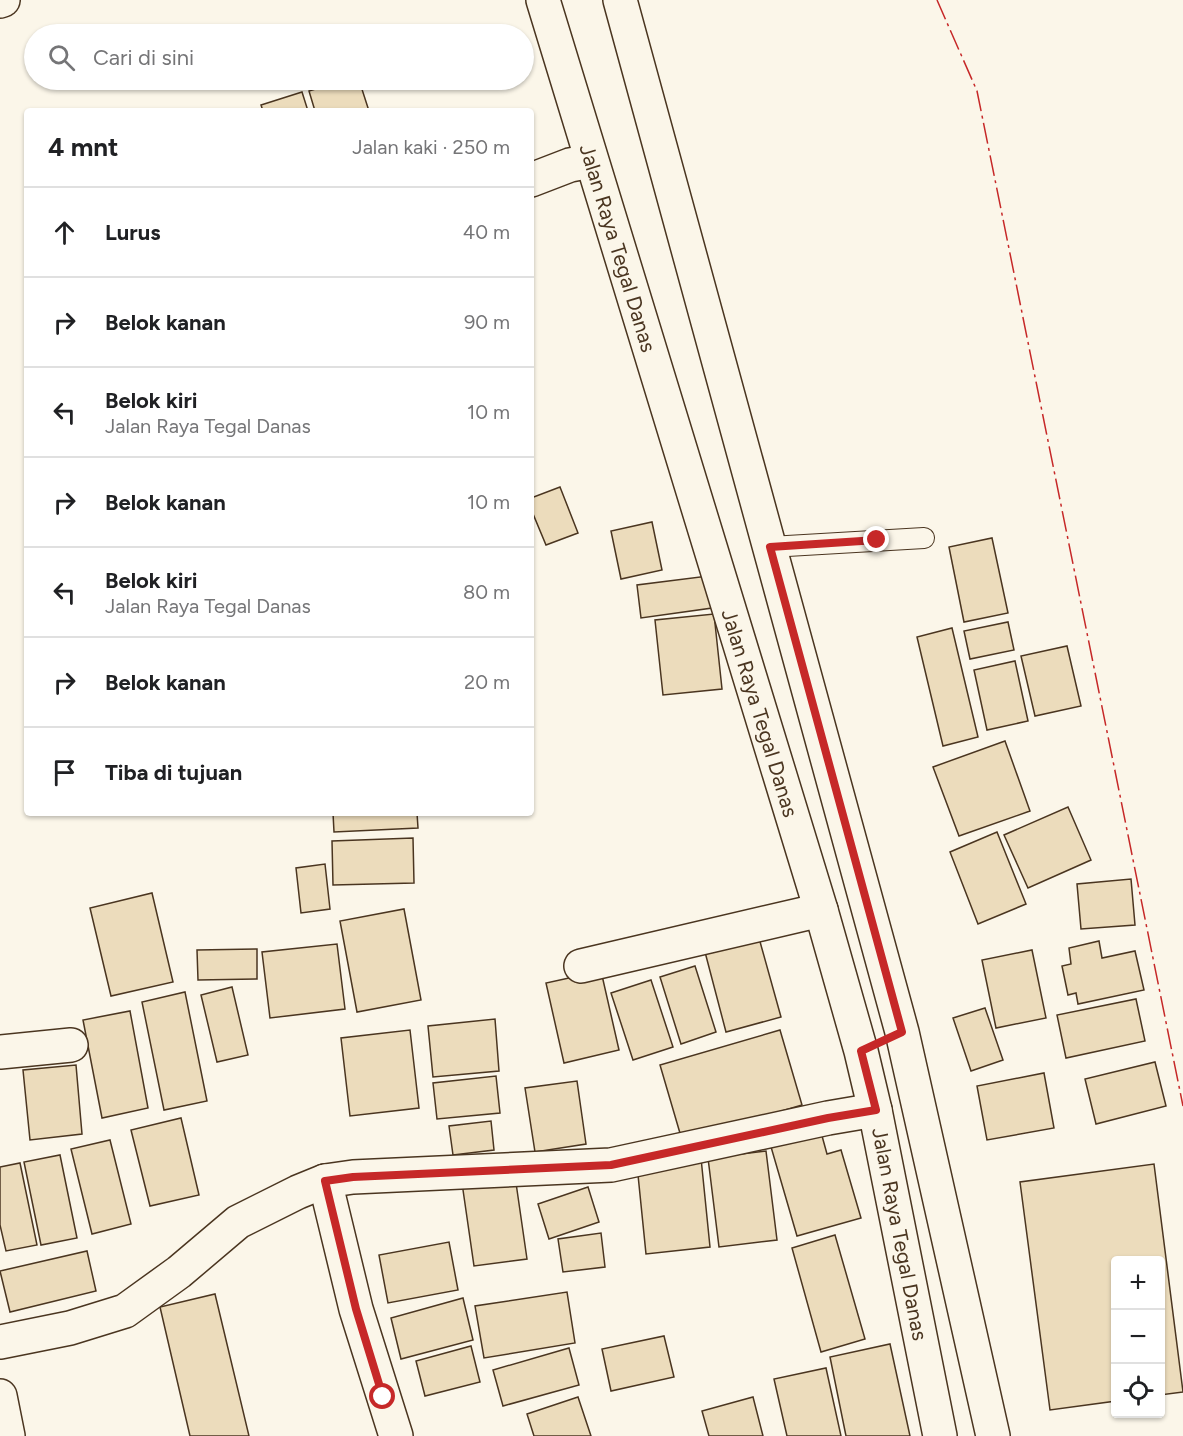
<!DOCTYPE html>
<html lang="id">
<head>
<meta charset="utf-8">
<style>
	:root { --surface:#fff; --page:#f2f2f2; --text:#202124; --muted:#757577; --line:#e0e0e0 }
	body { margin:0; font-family:Figtree,sans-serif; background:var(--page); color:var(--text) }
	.controls { position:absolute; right:18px; bottom:18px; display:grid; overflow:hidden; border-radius:6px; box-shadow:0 2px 4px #0004 }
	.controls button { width:54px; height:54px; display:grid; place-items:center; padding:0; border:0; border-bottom:2px solid var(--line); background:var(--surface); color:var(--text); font:30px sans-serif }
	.stop { position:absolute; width:18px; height:18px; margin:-14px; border:4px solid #c62828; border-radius:50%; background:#fff }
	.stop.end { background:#c62828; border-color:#fff; box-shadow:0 2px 6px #0008 }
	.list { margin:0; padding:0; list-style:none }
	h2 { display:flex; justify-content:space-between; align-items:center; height:78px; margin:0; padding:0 24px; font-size:26px }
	h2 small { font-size:20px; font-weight:400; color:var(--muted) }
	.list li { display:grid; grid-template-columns:39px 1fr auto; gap:18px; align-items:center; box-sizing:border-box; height:90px; padding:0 24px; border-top:2px solid var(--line) }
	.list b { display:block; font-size:22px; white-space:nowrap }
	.list p { margin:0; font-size:20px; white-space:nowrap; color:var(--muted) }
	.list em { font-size:20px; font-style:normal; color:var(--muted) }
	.icon { flex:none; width:33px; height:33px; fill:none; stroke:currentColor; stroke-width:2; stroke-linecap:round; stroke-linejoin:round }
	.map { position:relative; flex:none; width:1183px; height:1436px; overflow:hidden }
	.search { position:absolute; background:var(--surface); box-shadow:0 2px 4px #0004; left:24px; top:24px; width:510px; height:66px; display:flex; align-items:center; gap:15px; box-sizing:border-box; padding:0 21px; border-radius:33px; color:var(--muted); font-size:22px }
	.panel { position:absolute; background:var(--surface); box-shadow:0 2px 4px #0004; left:24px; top:108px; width:510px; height:708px; border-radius:6px }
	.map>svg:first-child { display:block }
	.building { fill:#ecdcbc; stroke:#4a3520; stroke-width:1.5 }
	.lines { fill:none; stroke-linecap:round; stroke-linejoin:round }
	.lane-casing { stroke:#4a3520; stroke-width:22 }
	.street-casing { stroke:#4a3520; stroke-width:36 }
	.secondary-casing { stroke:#4a3520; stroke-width:36 }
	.lane { stroke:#fbf6e9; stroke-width:20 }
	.street { stroke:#fbf6e9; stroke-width:33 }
	.secondary { stroke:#fbf6e9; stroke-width:33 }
	.power { stroke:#c62828; stroke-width:1.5; stroke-dasharray:21 4.5 3 4.5; stroke-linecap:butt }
	.route { stroke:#c62828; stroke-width:8 }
	.labels { text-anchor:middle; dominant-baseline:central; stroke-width:4.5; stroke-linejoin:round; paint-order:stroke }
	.street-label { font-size:21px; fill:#4a3520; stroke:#fbf6e9 }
</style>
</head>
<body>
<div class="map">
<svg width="1183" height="1436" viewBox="0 0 1183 1436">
	<rect width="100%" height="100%" fill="#fbf6e9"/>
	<g class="building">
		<path d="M 345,80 L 359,80 L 369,111 L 315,111 L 309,91 Z"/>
		<path d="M 302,92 L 308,111 L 263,111 L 261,105 Z"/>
		<path d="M 560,487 L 578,533 L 546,545 L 531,509 L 531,498 Z"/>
		<path d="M 652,522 L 662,570 L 621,579 L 611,531 Z"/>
		<path d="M 992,538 L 1008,613 L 964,622 L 949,547 Z"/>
		<path d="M 708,576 L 712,608 L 641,618 L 637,585 Z"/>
		<path d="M 714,614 L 722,689 L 663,695 L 655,620 Z"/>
		<path d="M 1008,622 L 1014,650 L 970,659 L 964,631 Z"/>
		<path d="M 952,628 L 978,737 L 943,746 L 917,637 Z"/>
		<path d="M 1067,646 L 1081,706 L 1035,716 L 1021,656 Z"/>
		<path d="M 1015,661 L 1028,721 L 987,730 L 974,670 Z"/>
		<path d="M 1005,741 L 1030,811 L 959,836 L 933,767 Z"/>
		<path d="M 1068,807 L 1091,860 L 1028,888 L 1004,835 Z"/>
		<path d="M 333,813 L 417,813 L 418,828 L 334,832 Z"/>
		<path d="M 997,832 L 1026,904 L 978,924 L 950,852 Z"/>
		<path d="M 413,838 L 414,883 L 333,885 L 332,841 Z"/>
		<path d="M 325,864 L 330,909 L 301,913 L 296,868 Z"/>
		<path d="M 1131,879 L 1135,925 L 1081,929 L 1077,884 Z"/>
		<path d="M 152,893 L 173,982 L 111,996 L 90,908 Z"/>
		<path d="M 404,909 L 421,1000 L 357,1012 L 340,921 Z"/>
		<path d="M 759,938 L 781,1017 L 726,1032 L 705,952 Z"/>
		<path d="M 1099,941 L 1102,958 L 1135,951 L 1144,990 L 1078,1004 L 1076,993 L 1068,995 L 1062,966 L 1071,964 L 1069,948 Z"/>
		<path d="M 337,944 L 345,1009 L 270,1018 L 262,952 Z"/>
		<path d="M 257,949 L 257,979 L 198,980 L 197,950 Z"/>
		<path d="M 1032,950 L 1046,1018 L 996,1028 L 982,960 Z"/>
		<path d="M 695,966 L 716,1032 L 681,1044 L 660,977 Z"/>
		<path d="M 601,971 L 619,1050 L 564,1063 L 546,983 Z"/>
		<path d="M 651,980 L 673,1047 L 633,1060 L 611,993 Z"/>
		<path d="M 232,987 L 248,1055 L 217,1062 L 201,995 Z"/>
		<path d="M 185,992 L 207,1101 L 164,1110 L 142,1002 Z"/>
		<path d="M 1136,999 L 1145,1041 L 1066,1058 L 1057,1015 Z"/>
		<path d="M 985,1008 L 1003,1060 L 971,1071 L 953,1018 Z"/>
		<path d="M 130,1011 L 148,1108 L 102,1118 L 83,1020 Z"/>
		<path d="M 495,1019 L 499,1071 L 433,1077 L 428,1026 Z"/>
		<path d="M 410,1030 L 419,1108 L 350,1116 L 341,1038 Z"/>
		<path d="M 780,1030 L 802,1105 L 682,1140 L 660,1065 Z"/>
		<path d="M 1155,1062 L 1166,1106 L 1096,1124 L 1085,1079 Z"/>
		<path d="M 76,1065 L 82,1134 L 30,1140 L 23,1070 Z"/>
		<path d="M 1044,1073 L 1054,1128 L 987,1140 L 977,1086 Z"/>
		<path d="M 496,1076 L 500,1113 L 437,1119 L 433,1083 Z"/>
		<path d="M 577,1081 L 586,1144 L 535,1152 L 525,1088 Z"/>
		<path d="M 181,1118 L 199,1195 L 150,1206 L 131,1130 Z"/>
		<path d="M 491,1121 L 494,1150 L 453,1155 L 449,1126 Z"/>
		<path d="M 819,1125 L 827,1154 L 841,1150 L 861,1218 L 797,1236 L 769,1140 Z"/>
		<path d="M 110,1140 L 131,1224 L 92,1234 L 71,1149 Z"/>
		<path d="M 766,1151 L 777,1240 L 719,1247 L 708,1158 Z"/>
		<path d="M 60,1155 L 77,1238 L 41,1245 L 24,1162 Z"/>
		<path d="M 701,1158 L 710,1247 L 646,1254 L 637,1165 Z"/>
		<path d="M 20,1163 L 37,1245 L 6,1251 L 0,1225 L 0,1167 Z"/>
		<path d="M 1154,1164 L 1183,1392 L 1160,1395 L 1160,1260 L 1116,1260 L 1116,1401 L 1050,1410 L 1020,1182 Z"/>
		<path d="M 515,1176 L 527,1259 L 474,1266 L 462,1183 Z"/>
		<path d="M 588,1187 L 599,1222 L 549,1239 L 538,1204 Z"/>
		<path d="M 601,1233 L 605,1267 L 563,1272 L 558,1239 Z"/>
		<path d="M 835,1235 L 865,1339 L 821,1352 L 792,1248 Z"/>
		<path d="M 449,1242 L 458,1290 L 388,1303 L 379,1255 Z"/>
		<path d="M 87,1251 L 96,1291 L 10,1312 L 0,1271 Z"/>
		<path d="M 567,1292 L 575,1343 L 484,1358 L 475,1306 Z"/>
		<path d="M 215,1294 L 249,1436 L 190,1436 L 160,1307 Z"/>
		<path d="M 463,1298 L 473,1340 L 401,1359 L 391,1318 Z"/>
		<path d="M 664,1336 L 674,1377 L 611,1391 L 602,1349 Z"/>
		<path d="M 890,1344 L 910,1436 L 846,1436 L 830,1357 Z"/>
		<path d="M 471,1346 L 480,1382 L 425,1396 L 416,1361 Z"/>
		<path d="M 569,1348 L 579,1385 L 503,1406 L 493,1370 Z"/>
		<path d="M 826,1368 L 841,1436 L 787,1436 L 774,1379 Z"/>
		<path d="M 578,1397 L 591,1436 L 534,1436 L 527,1414 Z"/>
		<path d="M 753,1397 L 763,1436 L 709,1436 L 702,1411 Z"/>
	</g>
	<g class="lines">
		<g class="lane-casing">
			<path id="lane" d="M 770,547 L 924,538"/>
		</g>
		<g class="street-casing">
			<g id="street">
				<path d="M 0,1 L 3,0"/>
				<path d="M 531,180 L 570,165 L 591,161"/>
				<path d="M 581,966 L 821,910"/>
				<path d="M 0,1052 L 71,1045"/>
				<path d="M 325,1181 L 356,1309 L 396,1436"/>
				<path d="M 0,1342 L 70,1328 L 125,1311 L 179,1272 L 238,1222 L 298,1192 L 325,1181 L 353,1177 L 611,1165 L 828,1118 L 875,1110"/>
				<path d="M 0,1396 L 8,1436"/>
			</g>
		</g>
		<g class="secondary-casing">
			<g id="secondary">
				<path d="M 543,0 L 821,910 L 861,1051 L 875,1110 L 940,1436"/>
				<path d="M 620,0 L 902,1032 L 993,1436"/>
			</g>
		</g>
		<use href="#lane" class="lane"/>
		<use href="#street" class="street"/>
		<use href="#secondary" class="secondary"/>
		<path class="power" d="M 937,0 L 977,91 L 1183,1106"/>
	</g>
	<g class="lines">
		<path class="route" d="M 383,1397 L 356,1309 L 325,1181 L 353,1177 L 611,1165 L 828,1118 L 876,1110 L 861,1051 L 902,1032 L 770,547 L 877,540"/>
	</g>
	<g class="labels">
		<g class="street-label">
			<text transform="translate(618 248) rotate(73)">Jalan Raya Tegal Danas</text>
			<text transform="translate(760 713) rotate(73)">Jalan Raya Tegal Danas</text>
			<text transform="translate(900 1234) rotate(79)">Jalan Raya Tegal Danas</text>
		</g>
	</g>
</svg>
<div class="controls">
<button>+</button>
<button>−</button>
<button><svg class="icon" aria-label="locate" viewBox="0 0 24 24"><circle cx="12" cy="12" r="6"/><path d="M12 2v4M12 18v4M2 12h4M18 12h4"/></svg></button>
</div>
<div class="stop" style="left:383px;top:1397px"></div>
<div class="stop end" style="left:877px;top:540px"></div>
<div class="search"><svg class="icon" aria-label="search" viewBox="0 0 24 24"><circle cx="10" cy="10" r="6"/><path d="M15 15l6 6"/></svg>Cari di sini</div>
<section class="panel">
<h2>4 mnt<small>Jalan kaki · 250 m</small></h2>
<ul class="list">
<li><svg class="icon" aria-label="ahead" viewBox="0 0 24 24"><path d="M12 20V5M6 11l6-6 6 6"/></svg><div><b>Lurus</b></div><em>40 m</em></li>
<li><svg class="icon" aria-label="right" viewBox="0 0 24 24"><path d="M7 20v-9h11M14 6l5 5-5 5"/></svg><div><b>Belok kanan</b></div><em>90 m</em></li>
<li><svg class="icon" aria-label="left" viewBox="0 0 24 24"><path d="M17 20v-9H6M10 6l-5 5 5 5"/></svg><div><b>Belok kiri</b><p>Jalan Raya Tegal Danas</p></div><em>10 m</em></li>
<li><svg class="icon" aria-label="right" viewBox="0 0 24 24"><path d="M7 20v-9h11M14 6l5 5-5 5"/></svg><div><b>Belok kanan</b></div><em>10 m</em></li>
<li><svg class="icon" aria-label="left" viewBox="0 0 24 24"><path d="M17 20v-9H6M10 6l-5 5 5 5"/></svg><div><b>Belok kiri</b><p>Jalan Raya Tegal Danas</p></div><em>80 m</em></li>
<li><svg class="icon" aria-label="right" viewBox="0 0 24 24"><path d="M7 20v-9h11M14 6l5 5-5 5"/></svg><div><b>Belok kanan</b></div><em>20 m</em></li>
<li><svg class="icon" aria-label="arrive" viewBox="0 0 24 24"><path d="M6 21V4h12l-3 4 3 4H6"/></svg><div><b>Tiba di tujuan</b></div></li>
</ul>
</section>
</div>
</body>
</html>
